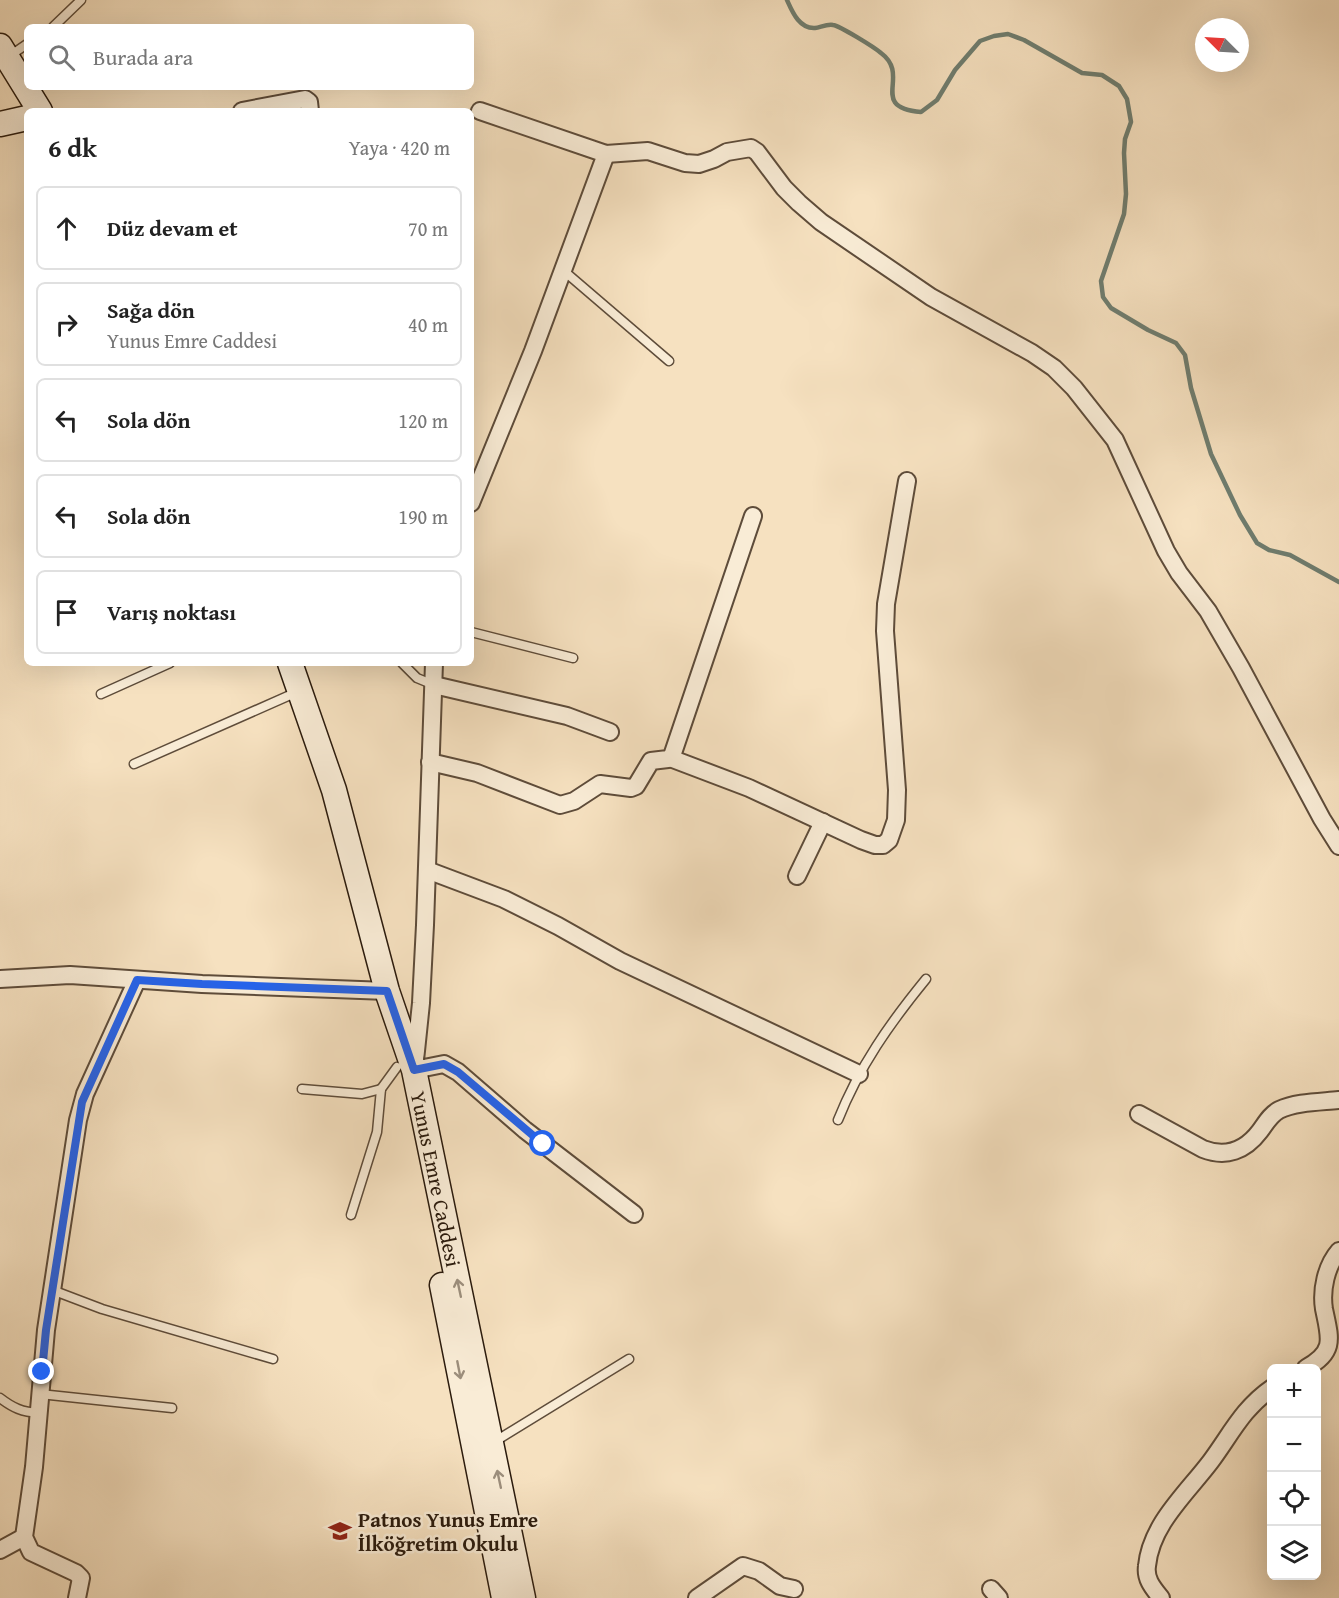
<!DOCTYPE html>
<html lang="tr">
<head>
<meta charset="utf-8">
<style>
	:root { --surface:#fff; --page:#f6f6f6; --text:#222; --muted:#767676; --line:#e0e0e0 }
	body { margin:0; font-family:"Gentium Book Plus",serif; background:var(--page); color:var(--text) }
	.controls { position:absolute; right:18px; bottom:18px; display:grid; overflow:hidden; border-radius:9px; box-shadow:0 6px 24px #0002 }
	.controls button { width:54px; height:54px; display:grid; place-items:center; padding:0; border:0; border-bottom:2px solid var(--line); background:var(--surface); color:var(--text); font:30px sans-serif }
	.compass { position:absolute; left:1195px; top:18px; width:54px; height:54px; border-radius:50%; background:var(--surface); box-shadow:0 6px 24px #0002; rotate:294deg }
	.stop { position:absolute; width:18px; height:18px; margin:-14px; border:4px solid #2563eb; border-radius:50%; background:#fff }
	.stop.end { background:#2563eb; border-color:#fff; box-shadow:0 2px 6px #0008 }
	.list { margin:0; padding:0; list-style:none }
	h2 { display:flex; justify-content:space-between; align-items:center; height:78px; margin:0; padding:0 24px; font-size:26px }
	h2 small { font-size:20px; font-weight:400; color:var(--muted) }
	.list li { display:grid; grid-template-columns:39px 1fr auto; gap:18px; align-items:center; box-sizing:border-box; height:84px; margin:0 12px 12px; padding:0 12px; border:2px solid var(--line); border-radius:9px }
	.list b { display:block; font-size:22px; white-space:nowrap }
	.list p { margin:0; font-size:20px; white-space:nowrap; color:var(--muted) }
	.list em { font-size:20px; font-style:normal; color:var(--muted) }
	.icon { flex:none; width:33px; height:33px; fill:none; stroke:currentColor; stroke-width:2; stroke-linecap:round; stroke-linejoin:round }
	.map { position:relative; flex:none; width:1339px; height:1598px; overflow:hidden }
	.search { position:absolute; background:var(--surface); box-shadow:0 6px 24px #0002; left:24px; top:24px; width:450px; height:66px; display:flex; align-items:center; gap:15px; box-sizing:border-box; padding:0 21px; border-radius:9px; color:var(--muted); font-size:22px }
	.panel { position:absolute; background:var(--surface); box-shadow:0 6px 24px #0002; left:24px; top:108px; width:450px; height:558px; border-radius:9px }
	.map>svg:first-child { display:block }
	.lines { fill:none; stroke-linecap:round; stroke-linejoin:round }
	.stream { stroke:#6f7d6f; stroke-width:4.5 }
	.lane-casing { stroke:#5e4c3a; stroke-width:11 }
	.street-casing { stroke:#5e4c3a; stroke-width:20 }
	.secondary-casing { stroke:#2b1b0d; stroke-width:27 }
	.lane { stroke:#f9ecd6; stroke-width:8 }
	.street { stroke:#f9ecd6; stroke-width:16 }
	.secondary { stroke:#f9ecd6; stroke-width:24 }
	.oneway { stroke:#9c8e7c }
	.route { stroke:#2563eb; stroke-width:8 }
	.labels { text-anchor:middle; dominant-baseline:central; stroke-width:5; stroke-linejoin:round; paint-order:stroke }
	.street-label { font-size:21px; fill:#2b1b0d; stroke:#f9ecd6 }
	.poi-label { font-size:21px; font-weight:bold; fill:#2b1b0d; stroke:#f9ecd6; text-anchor:start }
</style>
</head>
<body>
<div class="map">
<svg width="1339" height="1598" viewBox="0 0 1339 1598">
	<rect width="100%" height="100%" fill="#f6e1c0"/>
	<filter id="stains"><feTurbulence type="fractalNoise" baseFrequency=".00333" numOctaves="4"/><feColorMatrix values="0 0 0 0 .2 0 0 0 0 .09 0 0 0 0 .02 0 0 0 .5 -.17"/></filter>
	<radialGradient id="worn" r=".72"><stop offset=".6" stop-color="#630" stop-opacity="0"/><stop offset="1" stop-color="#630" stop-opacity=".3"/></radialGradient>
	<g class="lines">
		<path class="stream" d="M 787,0 C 792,11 799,29 815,28 C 821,27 827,24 833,25 C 840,26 874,47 881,53 C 912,76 867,107 921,112 L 937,100 L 955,70 L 980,41 L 994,36 L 1008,34 L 1024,40 L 1082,73 L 1102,75 L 1119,86 L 1127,99 L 1131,122 L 1125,139 L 1124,153 L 1126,194 L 1124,214 L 1101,281 L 1103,297 L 1111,308 L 1148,330 L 1176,343 L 1185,355 L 1191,388 L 1211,454 L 1240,515 L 1257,543 L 1269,550 L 1290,555 L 1339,582"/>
		<g class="lane-casing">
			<g id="lane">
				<path d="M 53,27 L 81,0"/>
				<path d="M 8,57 L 27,44"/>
				<path d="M 564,271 L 669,361"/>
				<path d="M 471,632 L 573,658"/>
				<path d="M 402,663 L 417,678 L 434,685"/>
				<path d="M 101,694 L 170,663"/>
				<path d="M 134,764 L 288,696"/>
				<path d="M 302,1089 L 362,1094 L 381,1089"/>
				<path d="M 838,1120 C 859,1067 890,1023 926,979"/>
				<path d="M 351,1215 L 377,1132 L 381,1089 L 397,1067"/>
				<path d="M 52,1290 L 102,1309 L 273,1359"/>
				<path d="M 40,1394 L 172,1408"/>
				<path d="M 0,1398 C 13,1408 22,1412 39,1413"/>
				<path d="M 494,1442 L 629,1359"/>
			</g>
		</g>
		<g class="street-casing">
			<g id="street">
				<path d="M 242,111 L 305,99 L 309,102 L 310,111"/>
				<path d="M 480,111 L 606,154 L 648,151 L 685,163 L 699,164 L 714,159 L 727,152 L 751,148 L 757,152 L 784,188 L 799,203 L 821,222 L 931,297 L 1032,353 L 1054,368 L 1074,388 L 1115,440 L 1166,551 L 1179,573 L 1208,611 L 1241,668 L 1322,819 L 1339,846"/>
				<path d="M 471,503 L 533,351 L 606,154"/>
				<path d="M 434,663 L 425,925 L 421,1003 L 414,1070 L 444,1064 L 458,1072 L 525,1130 L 634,1214"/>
				<path d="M 434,685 L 567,716 L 610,732"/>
				<path d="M 670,758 L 749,788 L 861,840 L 875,845 L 883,845 L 889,840 L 896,820 L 897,790 L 885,631 L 886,604 L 907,481"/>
				<path d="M 430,762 L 477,773 L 560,805 L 574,801 L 600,784 L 631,788 L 636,786 L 651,761 L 668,759 L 672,756 L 753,516"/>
				<path d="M 427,870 L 504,899 L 558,926 L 620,961 L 859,1074"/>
				<path d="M 797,876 L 823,822"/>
				<path d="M 0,979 L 70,975 L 202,984 L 387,991"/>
				<path d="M 1139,1114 L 1203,1149 C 1226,1158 1245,1151 1260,1131 C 1266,1123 1270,1115 1279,1110 C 1296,1102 1320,1102 1339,1100"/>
				<path d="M 1306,1368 C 1336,1352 1330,1338 1324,1309 C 1321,1290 1326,1266 1339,1251"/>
				<path d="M 0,1550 L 24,1537"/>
				<path d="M 991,1589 L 999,1598"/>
				<path d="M 77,1598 L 81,1578 L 76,1573 L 31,1552 L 24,1537 L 34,1467 L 46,1330 L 78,1120 L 85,1094 L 137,980"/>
				<path d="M 697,1598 L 743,1566 L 759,1571 L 780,1586 L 794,1589"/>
				<path d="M 1161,1598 C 1153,1588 1145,1579 1147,1566 C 1151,1524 1187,1493 1211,1461 C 1231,1434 1243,1408 1272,1388"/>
			</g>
		</g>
		<g class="secondary-casing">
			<g id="secondary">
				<path d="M 0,46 L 40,111"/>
				<path d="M 0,124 L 27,118"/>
				<path id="s1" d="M 290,663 L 334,790 L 387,991 L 414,1070 L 523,1598"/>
				<path d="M 442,1285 L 504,1598"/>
			</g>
		</g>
		<use href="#lane" class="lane"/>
		<use href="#street" class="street"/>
		<use href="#secondary" class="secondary"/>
	</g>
	<defs><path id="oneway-shaft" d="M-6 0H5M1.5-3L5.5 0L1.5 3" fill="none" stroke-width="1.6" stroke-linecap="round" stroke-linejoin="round" transform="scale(1.5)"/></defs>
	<g class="oneway">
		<use href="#oneway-shaft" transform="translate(459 1288) rotate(-102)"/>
		<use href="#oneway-shaft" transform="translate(459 1370) rotate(79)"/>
		<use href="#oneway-shaft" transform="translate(499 1479) rotate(-102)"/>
	</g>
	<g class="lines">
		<path class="route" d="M 42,1372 L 46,1330 L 82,1102 L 137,980 L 202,984 L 387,991 L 414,1070 L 444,1064 L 458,1072 L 543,1144"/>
	</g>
	<defs>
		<g id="school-bare" transform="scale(1.8)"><path d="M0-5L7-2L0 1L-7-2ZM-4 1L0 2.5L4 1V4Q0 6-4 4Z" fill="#8f2418" stroke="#f9ecd6" stroke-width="2.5" paint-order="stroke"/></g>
	</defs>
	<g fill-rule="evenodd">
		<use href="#school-bare" x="340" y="1531"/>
	</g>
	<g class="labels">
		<g class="street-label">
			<text stroke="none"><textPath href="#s1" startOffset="537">Yunus Emre Caddesi</textPath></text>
		</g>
		<g class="poi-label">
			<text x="358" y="1519">Patnos Yunus Emre<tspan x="358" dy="24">İlköğretim Okulu</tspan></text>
		</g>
	</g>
	<rect width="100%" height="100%" filter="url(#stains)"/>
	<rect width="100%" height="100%" fill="url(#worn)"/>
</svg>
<div class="controls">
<button>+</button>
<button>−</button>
<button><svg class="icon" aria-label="locate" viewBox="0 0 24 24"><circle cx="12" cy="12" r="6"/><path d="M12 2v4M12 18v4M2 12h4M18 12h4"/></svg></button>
<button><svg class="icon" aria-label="layers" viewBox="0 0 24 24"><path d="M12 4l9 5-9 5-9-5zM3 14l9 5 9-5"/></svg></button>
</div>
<svg class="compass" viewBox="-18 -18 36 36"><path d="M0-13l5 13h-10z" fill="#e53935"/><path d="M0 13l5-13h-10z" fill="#767676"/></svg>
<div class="stop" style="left:543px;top:1144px"></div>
<div class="stop end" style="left:42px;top:1372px"></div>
<div class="search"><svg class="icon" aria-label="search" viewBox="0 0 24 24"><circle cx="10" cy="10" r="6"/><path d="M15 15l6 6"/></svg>Burada ara</div>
<section class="panel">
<h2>6 dk<small>Yaya · 420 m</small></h2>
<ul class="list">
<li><svg class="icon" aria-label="ahead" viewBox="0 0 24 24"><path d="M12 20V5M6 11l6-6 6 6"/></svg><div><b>Düz devam et</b></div><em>70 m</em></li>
<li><svg class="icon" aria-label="right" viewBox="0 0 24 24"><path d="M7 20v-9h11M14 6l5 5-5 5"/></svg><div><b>Sağa dön</b><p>Yunus Emre Caddesi</p></div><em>40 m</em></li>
<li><svg class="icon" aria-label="left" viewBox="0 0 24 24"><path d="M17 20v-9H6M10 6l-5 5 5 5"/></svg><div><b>Sola dön</b></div><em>120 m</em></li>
<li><svg class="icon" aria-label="left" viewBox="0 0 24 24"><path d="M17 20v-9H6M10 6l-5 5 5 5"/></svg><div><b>Sola dön</b></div><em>190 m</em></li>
<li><svg class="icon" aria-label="arrive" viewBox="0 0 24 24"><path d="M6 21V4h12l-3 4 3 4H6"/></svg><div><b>Varış noktası</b></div></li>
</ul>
</section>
</div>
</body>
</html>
